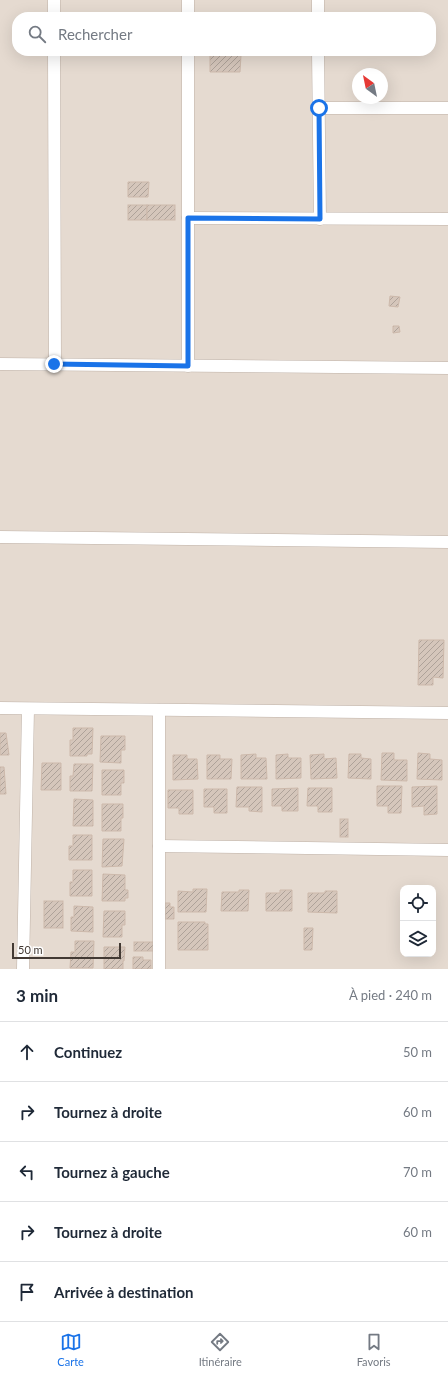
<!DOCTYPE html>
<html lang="fr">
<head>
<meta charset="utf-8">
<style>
	:root { --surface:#fff; --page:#f6f6f7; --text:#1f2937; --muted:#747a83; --line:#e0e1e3; --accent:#1a73e8 }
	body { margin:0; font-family:Lato,sans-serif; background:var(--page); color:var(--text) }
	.controls { position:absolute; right:12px; bottom:12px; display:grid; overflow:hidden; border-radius:8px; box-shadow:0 4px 16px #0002 }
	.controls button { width:36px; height:36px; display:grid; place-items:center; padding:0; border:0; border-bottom:1px solid var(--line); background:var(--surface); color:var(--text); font:20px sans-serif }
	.compass { position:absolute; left:352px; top:68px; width:36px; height:36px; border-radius:50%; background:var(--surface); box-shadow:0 4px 16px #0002; rotate:327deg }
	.scale { position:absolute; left:12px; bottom:10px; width:109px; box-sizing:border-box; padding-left:4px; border:2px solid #423933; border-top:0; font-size:11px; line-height:14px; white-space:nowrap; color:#423933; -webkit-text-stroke:3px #fff; paint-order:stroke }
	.stop { position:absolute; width:12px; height:12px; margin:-9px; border:3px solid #1a73e8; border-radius:50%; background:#fff }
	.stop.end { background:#1a73e8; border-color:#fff; box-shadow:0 1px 4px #0008 }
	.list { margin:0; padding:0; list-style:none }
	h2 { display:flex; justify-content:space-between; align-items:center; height:52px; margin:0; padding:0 16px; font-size:17px }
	h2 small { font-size:13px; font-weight:400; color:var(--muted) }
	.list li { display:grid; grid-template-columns:26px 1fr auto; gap:12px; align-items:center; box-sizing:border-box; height:60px; padding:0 16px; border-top:1px solid var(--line) }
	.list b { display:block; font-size:15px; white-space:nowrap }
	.list em { font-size:13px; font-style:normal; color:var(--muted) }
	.icon { flex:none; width:22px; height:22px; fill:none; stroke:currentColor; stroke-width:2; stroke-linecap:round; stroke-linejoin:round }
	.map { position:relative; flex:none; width:448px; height:969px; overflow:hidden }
	.search { position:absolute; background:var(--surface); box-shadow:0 4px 16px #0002; left:12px; right:12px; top:12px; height:44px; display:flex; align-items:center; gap:10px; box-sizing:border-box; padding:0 14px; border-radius:16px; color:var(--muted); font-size:15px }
	.sheet { height:352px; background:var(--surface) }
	nav { display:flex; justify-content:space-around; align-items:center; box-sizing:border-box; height:56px; border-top:1px solid var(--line); background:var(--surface); font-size:11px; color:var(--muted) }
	nav a { display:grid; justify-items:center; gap:2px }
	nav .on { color:var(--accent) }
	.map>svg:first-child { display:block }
	.residential { fill:#e5dad0; fill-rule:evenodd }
	.building { fill:url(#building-hatch); stroke:#cdb9ab }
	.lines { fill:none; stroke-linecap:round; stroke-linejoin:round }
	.minor-casing { stroke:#bfb2a8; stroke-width:13 }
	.minor { stroke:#fff; stroke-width:12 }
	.route { stroke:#1a73e8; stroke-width:5 }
</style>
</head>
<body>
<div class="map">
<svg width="448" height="969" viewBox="0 0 448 969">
	<defs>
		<pattern id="building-hatch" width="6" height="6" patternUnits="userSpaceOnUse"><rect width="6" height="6" fill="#d5c6bb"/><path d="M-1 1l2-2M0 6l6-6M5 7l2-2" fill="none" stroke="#aea299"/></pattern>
	</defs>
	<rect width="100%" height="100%" fill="#f1eae2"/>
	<path class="residential" d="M 0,0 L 448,0 L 448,969 L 0,969 ZM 17,17 L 431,17 L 431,51 L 17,51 ZM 358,74 L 382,74 L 382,98 L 358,98 ZM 403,888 L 433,888 L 433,954 L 403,954 Z"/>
	<g class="building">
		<path d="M 210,55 L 241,55 L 240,72 L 210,72 Z"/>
		<path d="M 128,182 L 149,182 L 148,197 L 128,197 Z"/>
		<rect x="128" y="205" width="19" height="15"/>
		<rect x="147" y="205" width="28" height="15"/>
		<path d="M 390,296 L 400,297 L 398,307 L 389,306 Z"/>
		<path d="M 393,326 L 399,326 L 400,332 L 393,333 Z"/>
		<path d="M 419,640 L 444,640 L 443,678 L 433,677 L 433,685 L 418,685 Z"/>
		<path d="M 73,728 L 93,728 L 92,754 L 87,754 L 87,756 L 70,756 L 70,740 L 73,740 Z"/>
		<path d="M 0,733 L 6,733 L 9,755 L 0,755 Z"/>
		<path d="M 101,736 L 125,736 L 125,750 L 121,750 L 121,763 L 100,762 Z"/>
		<path d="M 382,753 L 394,753 L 394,760 L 407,760 L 407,781 L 381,780 Z"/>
		<path d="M 418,753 L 430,754 L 430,759 L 442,760 L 442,780 L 417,779 Z"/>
		<path d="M 256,754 L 256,758 L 266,758 L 267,779 L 241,779 L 241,755 Z"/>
		<path d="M 288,754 L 288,758 L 301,758 L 301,778 L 276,779 L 276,755 Z"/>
		<path d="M 324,754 L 324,759 L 336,758 L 337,778 L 311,779 L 310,755 Z"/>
		<path d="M 349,754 L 361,754 L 361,758 L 371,759 L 371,779 L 348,778 Z"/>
		<path d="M 173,755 L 187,755 L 187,759 L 197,759 L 198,779 L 173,780 Z"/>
		<path d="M 207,755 L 220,755 L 220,759 L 232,759 L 231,779 L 207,779 Z"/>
		<path d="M 42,763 L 61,763 L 61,790 L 41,790 Z"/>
		<path d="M 74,764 L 93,764 L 92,791 L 70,791 L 70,776 L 73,776 Z"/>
		<path d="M 0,767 L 4,767 L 6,794 L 0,794 Z"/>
		<path d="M 102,770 L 124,770 L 124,783 L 121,783 L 121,795 L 102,795 Z"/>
		<path d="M 377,786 L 402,786 L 401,813 L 388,813 L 388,806 L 377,806 Z"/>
		<path d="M 437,786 L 437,814 L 424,815 L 424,806 L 412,807 L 412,787 Z"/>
		<path d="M 237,787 L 262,787 L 262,812 L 249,811 L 249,807 L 236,807 Z"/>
		<path d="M 298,788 L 298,811 L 282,811 L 282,806 L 272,806 L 272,789 Z"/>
		<path d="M 308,788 L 332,788 L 332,812 L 318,812 L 318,806 L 307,806 Z"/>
		<path d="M 204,789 L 227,789 L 227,813 L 214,813 L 214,807 L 204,807 Z"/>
		<path d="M 168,790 L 193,790 L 193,814 L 179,814 L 179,808 L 168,808 Z"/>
		<path d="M 74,799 L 93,800 L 93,826 L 73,826 Z"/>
		<path d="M 102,804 L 123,804 L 123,818 L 121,818 L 121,831 L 102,831 Z"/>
		<rect x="340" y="819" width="8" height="18"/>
		<path d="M 73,835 L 92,835 L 92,860 L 69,860 L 69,846 L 73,846 Z"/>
		<path d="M 103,839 L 124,839 L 122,866 L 102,867 Z"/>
		<path d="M 73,870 L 92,870 L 92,896 L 70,896 L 70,882 L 73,882 Z"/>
		<path d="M 103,874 L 125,875 L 125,890 L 128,890 L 128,898 L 125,898 L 125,901 L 102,901 Z"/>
		<path d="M 193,889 L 207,889 L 206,912 L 178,912 L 178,891 L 193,892 Z"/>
		<path d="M 239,890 L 249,890 L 248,911 L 221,911 L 222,892 L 239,892 Z"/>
		<path d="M 280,890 L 292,890 L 292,911 L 266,911 L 266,893 L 280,893 Z"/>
		<path d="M 325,891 L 337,891 L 337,913 L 308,912 L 308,893 L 325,893 Z"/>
		<rect x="44" y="901" width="19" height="27"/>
		<path d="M 165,903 L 170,903 L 170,907 L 174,907 L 174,919 L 165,919 Z"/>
		<path d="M 74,906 L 93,907 L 93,932 L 71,931 L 71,917 L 74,917 Z"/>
		<path d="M 104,911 L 125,911 L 125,925 L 122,925 L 122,937 L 103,937 Z"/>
		<path d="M 178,922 L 205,922 L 205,924 L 208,924 L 208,950 L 178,950 Z"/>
		<path d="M 304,928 L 313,928 L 312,950 L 304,950 Z"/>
		<path d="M 75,941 L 94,941 L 93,968 L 70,968 L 71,952 L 75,952 Z"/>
		<rect x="134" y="942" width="21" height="9"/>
		<path d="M 104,947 L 125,947 L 124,961 L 123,961 L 123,969 L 104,969 Z"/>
		<path d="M 133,957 L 143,957 L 143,960 L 151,960 L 151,969 L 133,969 Z"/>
	</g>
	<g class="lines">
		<g class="minor-casing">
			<g id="minor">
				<path d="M 54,0 L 54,17"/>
				<path d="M 188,0 L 188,17"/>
				<path d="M 318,0 L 318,17"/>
				<path d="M 54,51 L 55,365"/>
				<path d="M 188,51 L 188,366"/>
				<path d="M 318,51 L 320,219"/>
				<path d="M 319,108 L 448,108"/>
				<path d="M 188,218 L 448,219"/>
				<path d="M 0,364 L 448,368"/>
				<path d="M 0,537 L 448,542"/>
				<path d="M 0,708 L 448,713"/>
				<path d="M 159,710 L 159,969"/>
				<path d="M 159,846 L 448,850"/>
				<path d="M 23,969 L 28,709"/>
			</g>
		</g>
		<use href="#minor" class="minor"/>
	</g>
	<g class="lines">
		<path class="route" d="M 54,364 L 188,366 L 188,218 L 320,219 L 319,108"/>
	</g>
</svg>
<div class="controls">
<button><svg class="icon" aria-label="locate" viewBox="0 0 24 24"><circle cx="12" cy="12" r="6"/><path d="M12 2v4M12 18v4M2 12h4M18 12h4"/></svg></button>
<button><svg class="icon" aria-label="layers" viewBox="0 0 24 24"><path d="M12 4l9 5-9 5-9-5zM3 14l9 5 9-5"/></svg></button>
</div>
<svg class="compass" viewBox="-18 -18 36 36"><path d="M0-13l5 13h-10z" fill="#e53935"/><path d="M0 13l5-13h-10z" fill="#747a83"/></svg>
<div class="scale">50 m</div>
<div class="stop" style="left:319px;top:108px"></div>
<div class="stop end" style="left:54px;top:364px"></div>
<div class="search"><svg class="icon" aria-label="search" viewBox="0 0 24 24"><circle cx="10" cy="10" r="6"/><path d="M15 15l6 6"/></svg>Rechercher</div>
</div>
<section class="sheet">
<h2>3 min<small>À pied · 240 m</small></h2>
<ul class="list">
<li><svg class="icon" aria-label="ahead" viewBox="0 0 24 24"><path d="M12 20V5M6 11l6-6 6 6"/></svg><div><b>Continuez</b></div><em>50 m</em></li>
<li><svg class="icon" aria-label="right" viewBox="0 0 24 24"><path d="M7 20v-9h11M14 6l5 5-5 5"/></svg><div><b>Tournez à droite</b></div><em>60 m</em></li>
<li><svg class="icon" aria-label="left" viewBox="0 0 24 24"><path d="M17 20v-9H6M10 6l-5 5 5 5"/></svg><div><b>Tournez à gauche</b></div><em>70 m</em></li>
<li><svg class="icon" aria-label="right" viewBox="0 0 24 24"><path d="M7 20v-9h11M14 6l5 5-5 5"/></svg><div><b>Tournez à droite</b></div><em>60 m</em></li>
<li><svg class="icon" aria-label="arrive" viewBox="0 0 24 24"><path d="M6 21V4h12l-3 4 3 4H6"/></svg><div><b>Arrivée à destination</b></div></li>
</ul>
</section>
<nav>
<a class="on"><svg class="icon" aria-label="map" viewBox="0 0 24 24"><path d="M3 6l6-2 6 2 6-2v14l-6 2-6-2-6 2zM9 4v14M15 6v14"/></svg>Carte</a>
<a><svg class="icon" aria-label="directions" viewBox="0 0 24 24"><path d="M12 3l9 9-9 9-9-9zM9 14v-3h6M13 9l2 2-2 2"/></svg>Itinéraire</a>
<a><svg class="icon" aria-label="saved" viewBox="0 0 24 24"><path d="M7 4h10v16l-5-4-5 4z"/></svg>Favoris</a>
</nav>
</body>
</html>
